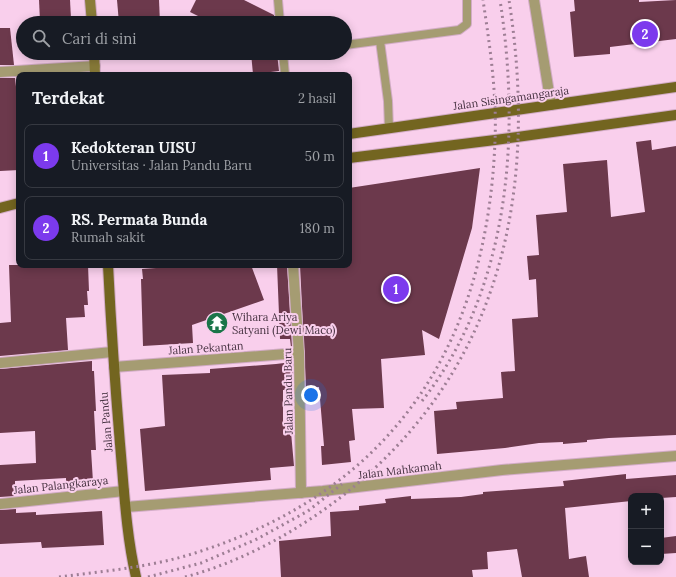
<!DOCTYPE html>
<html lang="id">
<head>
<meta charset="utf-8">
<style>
	:root { --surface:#171b24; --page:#20242c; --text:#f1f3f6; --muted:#9ea1a6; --line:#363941; --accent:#7c3aed }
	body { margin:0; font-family:Lora,serif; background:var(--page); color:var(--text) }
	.controls { position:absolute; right:12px; bottom:12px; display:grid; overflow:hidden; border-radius:8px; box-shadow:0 2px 10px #0003 }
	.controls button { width:36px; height:36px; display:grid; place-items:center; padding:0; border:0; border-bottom:1px solid var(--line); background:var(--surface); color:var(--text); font:20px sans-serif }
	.you { position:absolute; left:311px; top:395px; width:14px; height:14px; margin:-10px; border:3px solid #fff; border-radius:50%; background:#1a73e8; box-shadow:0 0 0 6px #1a73e833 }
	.badge { display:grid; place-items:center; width:26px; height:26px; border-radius:50%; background:var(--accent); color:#fff; font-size:13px; font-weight:700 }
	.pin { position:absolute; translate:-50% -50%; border:2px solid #fff; box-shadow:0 1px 4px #0006 }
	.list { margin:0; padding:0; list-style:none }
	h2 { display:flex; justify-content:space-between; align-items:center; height:52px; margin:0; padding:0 16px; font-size:17px }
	h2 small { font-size:13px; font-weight:400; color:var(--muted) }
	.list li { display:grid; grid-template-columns:26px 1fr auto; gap:12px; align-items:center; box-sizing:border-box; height:64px; margin:0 8px 8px; padding:0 8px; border:1px solid var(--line); border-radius:8px }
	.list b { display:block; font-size:15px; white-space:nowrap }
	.list p { margin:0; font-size:13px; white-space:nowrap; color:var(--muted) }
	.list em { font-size:13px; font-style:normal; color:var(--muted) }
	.icon { flex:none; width:22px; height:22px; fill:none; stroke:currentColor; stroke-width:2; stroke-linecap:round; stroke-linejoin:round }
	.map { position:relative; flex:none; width:676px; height:577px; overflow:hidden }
	.search { position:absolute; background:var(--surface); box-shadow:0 2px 10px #0003; left:16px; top:16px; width:336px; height:44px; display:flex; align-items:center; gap:10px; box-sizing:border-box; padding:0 14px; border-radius:22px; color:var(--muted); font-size:15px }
	.panel { position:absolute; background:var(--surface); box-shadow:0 2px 10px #0003; left:16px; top:72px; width:336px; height:196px; border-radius:8px }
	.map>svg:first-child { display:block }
	.building { fill:#6c394c }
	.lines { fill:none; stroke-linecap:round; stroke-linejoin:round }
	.service-casing { stroke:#d2acc6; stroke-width:10 }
	.minor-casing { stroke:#d2acc6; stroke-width:12 }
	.secondary-casing { stroke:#d2acc6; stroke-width:12 }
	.primary-casing { stroke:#d2acc6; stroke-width:12 }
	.service { stroke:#a59c72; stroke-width:8 }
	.minor { stroke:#a59c72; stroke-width:10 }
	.secondary { stroke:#8a7c39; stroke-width:10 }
	.primary { stroke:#736520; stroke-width:10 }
	.rail { stroke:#9d7e94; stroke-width:3; stroke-dasharray:2 4; stroke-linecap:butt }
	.labels { text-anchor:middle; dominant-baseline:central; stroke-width:4; stroke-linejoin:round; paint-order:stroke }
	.street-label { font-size:11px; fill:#463241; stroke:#f9cfec }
	.poi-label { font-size:11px; fill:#463241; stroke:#f9cfec; text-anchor:start }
</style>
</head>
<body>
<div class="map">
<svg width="676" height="577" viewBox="0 0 676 577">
	<rect width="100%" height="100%" fill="#f9cfec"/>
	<g class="building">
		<path d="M 39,0 L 70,0 L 71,19 L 40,21 Z"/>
		<path d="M 117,0 L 159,0 L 160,23 L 119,23 Z"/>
		<path d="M 196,0 L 244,0 L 274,15 L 274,23 L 212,23 L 190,12 Z"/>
		<path d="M 574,0 L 639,0 L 639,2 L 676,0 L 676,39 L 610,47 L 610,54 L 574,57 L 570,12 L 575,11 Z"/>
		<path d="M 0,28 L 10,28 L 14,65 L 0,65 Z"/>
		<path d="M 251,53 L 277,53 L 279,71 L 253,74 Z"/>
		<path d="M 0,78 L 15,78 L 19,113 L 19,170 L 0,171 Z"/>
		<path d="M 651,140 L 652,150 L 676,146 L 676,435 L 609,438 L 587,440 L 587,442 L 563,444 L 563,442 L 539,443 L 505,448 L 437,454 L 434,411 L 457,409 L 456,402 L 503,398 L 501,372 L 515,371 L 512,319 L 538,317 L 536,279 L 529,280 L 527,256 L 539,255 L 536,215 L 567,212 L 563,164 L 607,160 L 611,217 L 645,212 L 636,142 Z"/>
		<path d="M 480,168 L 472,228 L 439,339 L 422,330 L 425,355 L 381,359 L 384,408 L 352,409 L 355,440 L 349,441 L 351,462 L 322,465 L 321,446 L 324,446 L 319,387 L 306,388 L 300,265 L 349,265 L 349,188 Z"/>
		<path d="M 9,265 L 88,265 L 89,291 L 87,291 L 88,305 L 84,305 L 85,317 L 66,318 L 68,350 L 0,356 L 0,323 L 11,322 Z"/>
		<path d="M 156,265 L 251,265 L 264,300 L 192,325 L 193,343 L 143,346 L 141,279 L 143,279 L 142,269 L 156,268 Z"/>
		<path d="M 277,265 L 287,265 L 292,347 L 291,347 L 290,339 L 280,339 Z"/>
		<path d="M 291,360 L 293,360 L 293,389 L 283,390 L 283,422 L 290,421 L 294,466 L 270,468 L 271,480 L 145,491 L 140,429 L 165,426 L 162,375 L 210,373 L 210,369 L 276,364 L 292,362 Z"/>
		<path d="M 92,361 L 92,371 L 94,371 L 96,411 L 94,411 L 96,450 L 91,450 L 93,482 L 66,483 L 66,478 L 15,481 L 15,496 L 0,497 L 0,465 L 36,463 L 35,431 L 0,433 L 0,369 Z"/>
		<path d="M 626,474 L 626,479 L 676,475 L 676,497 L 661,498 L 661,496 L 631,496 L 631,501 L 565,508 L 569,559 L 586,556 L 589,577 L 522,577 L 517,549 L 487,552 L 488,569 L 472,570 L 473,577 L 281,577 L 279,541 L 331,536 L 330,512 L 359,510 L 359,506 L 386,503 L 385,499 L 411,496 L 411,499 L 461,497 L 483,494 L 483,492 L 564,486 L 563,481 Z"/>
		<path d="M 16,509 L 16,513 L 36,512 L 36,515 L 102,511 L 104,545 L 42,548 L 41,542 L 0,544 L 0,510 Z"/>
		<path d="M 676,536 L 676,553 L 661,554 L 661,538 Z"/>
	</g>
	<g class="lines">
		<g class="service-casing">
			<g id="service">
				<path d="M 278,0 L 280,23"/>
				<path d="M 380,41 L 388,101 L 389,129"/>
				<path d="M 345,45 L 459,30 L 467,24 L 467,0"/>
				<path d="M 283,53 L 285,75"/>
			</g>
		</g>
		<g class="minor-casing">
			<g id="minor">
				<path d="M 534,0 L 551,105"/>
				<path d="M 0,72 L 95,66"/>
				<path d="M 293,265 L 299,353 L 301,493"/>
				<path d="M 0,363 L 112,352"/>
				<path d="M 114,367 L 299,353"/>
				<path d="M 0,504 L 124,491"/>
				<path d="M 126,507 L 323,491 L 502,470 L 676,456"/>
			</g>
		</g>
		<g class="secondary-casing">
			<g id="secondary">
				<path d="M 90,0 L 92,23"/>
				<path d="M 94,53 L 95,75"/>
			</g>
		</g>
		<g class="primary-casing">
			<g id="primary">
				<path d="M 349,134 L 676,87"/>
				<path d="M 349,158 L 495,140 L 676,115"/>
				<path d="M 0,208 L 19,203"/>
				<path d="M 108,265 C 111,325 115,384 120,444 C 124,488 126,534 136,577"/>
			</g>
		</g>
		<use href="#service" class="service"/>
		<use href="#minor" class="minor"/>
		<use href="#secondary" class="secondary"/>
		<use href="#primary" class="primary"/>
		<g class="rail">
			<path d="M 422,401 C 510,289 521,136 500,0"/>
			<path d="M 59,577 C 105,571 153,567 198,552 C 395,489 487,343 495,141 C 497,94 490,47 483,0"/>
			<path d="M 148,577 L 201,563 L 257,539 L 308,511 L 342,484"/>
			<path d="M 185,577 C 241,562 296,532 341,497 C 501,372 539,193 509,0"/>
		</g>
	</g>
	<defs>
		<g id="temple-disc" transform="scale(1.15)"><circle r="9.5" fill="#1a7549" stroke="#f9cfec"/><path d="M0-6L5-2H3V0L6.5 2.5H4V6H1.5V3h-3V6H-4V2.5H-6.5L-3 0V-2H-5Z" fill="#fff"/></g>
	</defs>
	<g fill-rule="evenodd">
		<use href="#temple-disc" x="217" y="323"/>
	</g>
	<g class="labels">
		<g class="street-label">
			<text transform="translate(511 98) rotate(-8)">Jalan Sisingamangaraja</text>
			<text transform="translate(206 348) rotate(-4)">Jalan Pekantan</text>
			<text transform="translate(288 391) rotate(-91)">Jalan Pandu Baru</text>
			<text transform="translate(106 422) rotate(-95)">Jalan Pandu</text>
			<text transform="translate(400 470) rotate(-7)">Jalan Mahkamah</text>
			<text transform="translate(61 485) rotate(-6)">Jalan Palangkaraya</text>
		</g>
		<g class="poi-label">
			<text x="232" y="317">Wihara Ariya<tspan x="232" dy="13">Satyani (Dewi Maco)</tspan></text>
		</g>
	</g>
</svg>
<div class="controls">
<button>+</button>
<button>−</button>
</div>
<div class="you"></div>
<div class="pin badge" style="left:396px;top:289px">1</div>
<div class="pin badge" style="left:645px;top:34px">2</div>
<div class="search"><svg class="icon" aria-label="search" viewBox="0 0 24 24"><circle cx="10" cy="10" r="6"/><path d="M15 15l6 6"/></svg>Cari di sini</div>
<section class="panel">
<h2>Terdekat<small>2 hasil</small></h2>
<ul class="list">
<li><span class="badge">1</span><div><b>Kedokteran UISU</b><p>Universitas · Jalan Pandu Baru</p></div><em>50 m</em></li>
<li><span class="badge">2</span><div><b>RS. Permata Bunda</b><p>Rumah sakit</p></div><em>180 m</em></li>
</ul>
</section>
</div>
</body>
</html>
